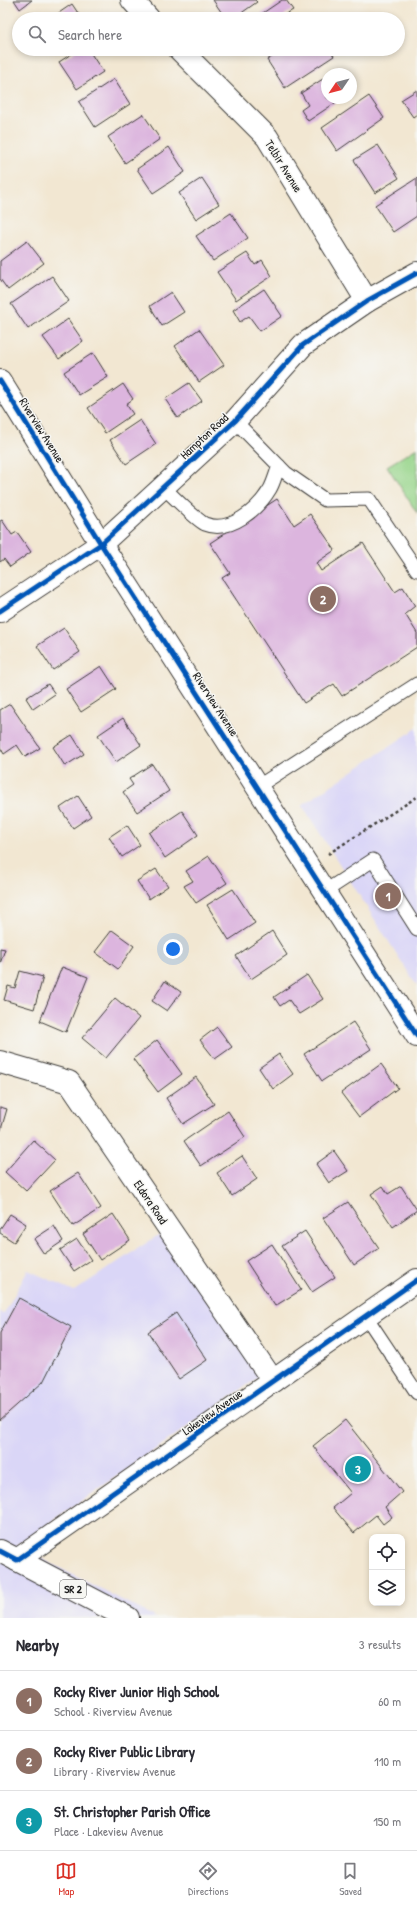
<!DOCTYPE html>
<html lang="en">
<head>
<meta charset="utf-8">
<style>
	:root { --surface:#fff; --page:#f7f7f7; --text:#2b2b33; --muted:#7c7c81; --line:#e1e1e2; --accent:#d93025 }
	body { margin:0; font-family:"Patrick Hand",sans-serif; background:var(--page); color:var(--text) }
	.controls { position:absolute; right:12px; bottom:12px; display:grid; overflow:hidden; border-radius:8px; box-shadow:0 2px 6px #0003 }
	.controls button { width:36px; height:36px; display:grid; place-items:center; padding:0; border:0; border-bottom:1px solid var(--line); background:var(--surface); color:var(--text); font:20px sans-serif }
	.compass { position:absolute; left:321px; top:68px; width:36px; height:36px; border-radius:50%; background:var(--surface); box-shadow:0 2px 6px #0003; rotate:235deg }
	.you { position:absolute; left:173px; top:949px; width:14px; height:14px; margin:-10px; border:3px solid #fff; border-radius:50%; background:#1a73e8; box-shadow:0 0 0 6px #1a73e833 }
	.badge { display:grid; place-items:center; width:26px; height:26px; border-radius:50%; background:var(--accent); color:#fff; font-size:13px; font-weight:700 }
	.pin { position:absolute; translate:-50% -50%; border:2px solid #fff; box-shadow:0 1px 4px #0006 }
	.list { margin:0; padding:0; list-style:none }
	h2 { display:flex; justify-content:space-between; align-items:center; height:52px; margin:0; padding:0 16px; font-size:17px }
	h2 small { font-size:13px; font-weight:400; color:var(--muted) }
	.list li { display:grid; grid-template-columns:26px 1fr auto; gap:12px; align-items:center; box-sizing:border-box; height:60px; padding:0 16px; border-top:1px solid var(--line) }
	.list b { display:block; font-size:15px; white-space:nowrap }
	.list p { margin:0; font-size:13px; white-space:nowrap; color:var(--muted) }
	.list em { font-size:13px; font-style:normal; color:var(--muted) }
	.icon { flex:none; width:22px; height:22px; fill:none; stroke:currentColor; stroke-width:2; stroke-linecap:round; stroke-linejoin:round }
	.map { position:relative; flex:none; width:417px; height:1618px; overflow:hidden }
	.search { position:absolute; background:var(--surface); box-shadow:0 2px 6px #0003; left:12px; right:12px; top:12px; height:44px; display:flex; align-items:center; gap:10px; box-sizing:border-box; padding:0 14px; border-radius:22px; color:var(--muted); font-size:15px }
	.sheet { height:232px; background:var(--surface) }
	nav { display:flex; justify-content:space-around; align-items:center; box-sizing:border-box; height:56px; border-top:1px solid var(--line); background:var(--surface); font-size:11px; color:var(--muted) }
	nav a { display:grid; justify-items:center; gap:2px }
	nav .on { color:var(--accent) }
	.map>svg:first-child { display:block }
	.built { fill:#dad6f7 }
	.green { fill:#98d58b; stroke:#5a7854 }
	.building { fill:#dcb5de }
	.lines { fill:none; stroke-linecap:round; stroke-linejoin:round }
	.service-casing { stroke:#3c3a37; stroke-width:15 }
	.minor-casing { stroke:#3c3a37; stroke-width:24 }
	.primary-casing { stroke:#3c3a37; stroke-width:24 }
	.path { stroke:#3c3a37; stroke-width:2.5; stroke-dasharray:3 3; stroke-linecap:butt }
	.service { stroke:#fff; stroke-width:13 }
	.minor { stroke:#fff; stroke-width:22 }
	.primary { stroke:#fff; stroke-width:22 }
	.cycleway-casing { stroke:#f6f6f2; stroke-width:8 }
	.cycleway { stroke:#0057b8; stroke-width:5 }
	.labels { text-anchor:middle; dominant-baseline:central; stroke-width:3; stroke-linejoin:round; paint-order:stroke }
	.shield { fill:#f6f6f2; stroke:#5d5d5c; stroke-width:1 }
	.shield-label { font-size:11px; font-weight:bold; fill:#1c1c1c }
	.street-label { font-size:12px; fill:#1c1c1c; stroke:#f6f6f2 }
</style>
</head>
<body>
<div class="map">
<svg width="417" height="1618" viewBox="0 0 417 1618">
	<rect width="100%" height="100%" fill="#f6f6f2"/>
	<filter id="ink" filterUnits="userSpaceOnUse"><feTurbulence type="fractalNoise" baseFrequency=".025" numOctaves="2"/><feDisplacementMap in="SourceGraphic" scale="8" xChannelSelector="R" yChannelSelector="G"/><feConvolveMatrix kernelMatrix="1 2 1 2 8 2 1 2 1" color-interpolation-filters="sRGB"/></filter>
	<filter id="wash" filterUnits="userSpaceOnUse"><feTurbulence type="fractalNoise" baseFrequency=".012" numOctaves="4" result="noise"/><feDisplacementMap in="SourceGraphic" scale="16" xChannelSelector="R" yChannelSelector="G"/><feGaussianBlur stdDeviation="0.9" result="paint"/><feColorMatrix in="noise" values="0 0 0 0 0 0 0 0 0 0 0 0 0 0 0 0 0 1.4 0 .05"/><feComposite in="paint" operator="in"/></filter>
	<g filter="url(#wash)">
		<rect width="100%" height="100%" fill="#f2e7d2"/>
		<g class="built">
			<path d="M 417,728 L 417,986 L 302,805 Z"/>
			<path d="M 175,1224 L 273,1367 L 17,1546 L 157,1618 L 0,1618 L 0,1312 L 4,1314 L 28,1270 L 74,1291 Z"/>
		</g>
		<path class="green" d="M 417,448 L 417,513 L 387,466 Z"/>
		<g id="blocks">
			<g class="building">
				<path d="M 14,0 L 32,0 L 20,9 Z"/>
				<path d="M 213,0 L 255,0 L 257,2 L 233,19 L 226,19 Z"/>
				<path d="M 282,0 L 286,0 L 293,10 L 284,15 L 287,19 L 254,19 Z"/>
				<path d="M 72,4 L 82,19 L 50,19 Z"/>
				<path d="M 79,49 L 88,49 L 103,72 L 77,89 L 59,62 Z"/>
				<path d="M 249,49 L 260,49 L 252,54 Z"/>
				<path d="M 284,49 L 329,49 L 334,56 L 285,88 L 267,60 Z"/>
				<path d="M 326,77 L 327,98 L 341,99 L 308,121 L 301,110 L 308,105 L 301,93 Z"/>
				<path d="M 114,79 L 130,104 L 95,127 L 79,102 Z"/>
				<path d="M 417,90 L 417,114 L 413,117 L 401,100 Z"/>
				<path d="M 369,96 L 384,118 L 337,151 L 322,128 Z"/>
				<path d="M 143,114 L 160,139 L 125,163 L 108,137 Z"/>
				<path d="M 378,145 L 399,178 L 375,193 L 354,160 Z"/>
				<path d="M 169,147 L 185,172 L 153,193 L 137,169 Z"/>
				<path d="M 202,178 L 219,204 L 196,219 L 179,193 Z"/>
				<path d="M 417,178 L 417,216 L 393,232 L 375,205 Z"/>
				<path d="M 231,213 L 248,238 L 213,261 L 196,236 Z"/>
				<path d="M 27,241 L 44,263 L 8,290 L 0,279 L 0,261 Z"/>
				<path d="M 247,253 L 255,265 L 262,260 L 272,276 L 236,300 L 217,272 Z"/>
				<path d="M 52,276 L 69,301 L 28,329 L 11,304 Z"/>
				<path d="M 264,289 L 282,316 L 260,331 L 249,316 L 240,322 L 233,310 Z"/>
				<path d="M 171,292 L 184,312 L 162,326 L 150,306 Z"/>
				<path d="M 68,319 L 83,341 L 59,359 L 43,337 Z"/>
				<path d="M 199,329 L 224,365 L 199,382 L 175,346 Z"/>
				<path d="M 93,353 L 108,377 L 79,395 L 64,372 Z"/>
				<path d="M 189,383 L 202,401 L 178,418 L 165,399 Z"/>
				<path d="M 123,384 L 133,399 L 126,404 L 133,414 L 105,433 L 88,408 Z"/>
				<path d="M 140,420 L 156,444 L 126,464 L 110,440 Z"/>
				<path d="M 277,499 L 294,525 L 310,514 L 335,550 L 316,563 L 321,571 L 363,543 L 395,592 L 403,587 L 415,606 L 405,614 L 417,633 L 417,647 L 342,696 L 334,684 L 304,703 L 222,578 L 230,573 L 210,543 Z"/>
				<path d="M 2,520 L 12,535 L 17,532 L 31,552 L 10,567 L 4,559 L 0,562 L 0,521 Z"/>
				<path d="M 64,628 L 80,652 L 53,670 L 37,646 Z"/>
				<path d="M 101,666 L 116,689 L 81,712 L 66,689 Z"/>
				<path d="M 48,684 L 55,694 L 33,709 L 26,698 Z"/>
				<path d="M 10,704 L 40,748 L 25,757 L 17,745 L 4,754 L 0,747 L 0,710 Z"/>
				<path d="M 123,718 L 141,745 L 116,762 L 98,735 Z"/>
				<path d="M 72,735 L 84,754 L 65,766 L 53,747 Z"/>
				<path d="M 152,764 L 169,791 L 137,812 L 123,792 L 133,785 L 129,779 Z"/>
				<path d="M 78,796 L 91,816 L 73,828 L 60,808 Z"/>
				<path d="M 182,811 L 198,835 L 165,858 L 149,833 Z"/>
				<path d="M 127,825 L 140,845 L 122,857 L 109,837 Z"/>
				<path d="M 209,856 L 227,883 L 196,903 L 184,886 L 193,881 L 186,871 Z"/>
				<path d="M 156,869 L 168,886 L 149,899 L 137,881 Z"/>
				<path d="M 233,889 L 255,923 L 229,940 L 207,905 Z"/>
				<path d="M 112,930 L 134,946 L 118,969 L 95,952 Z"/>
				<path d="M 272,931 L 287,955 L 251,979 L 236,956 Z"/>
				<path d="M 0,948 L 5,949 L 0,964 Z"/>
				<path d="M 62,967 L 88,977 L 66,1032 L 40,1021 Z"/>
				<path d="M 20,971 L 43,977 L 34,1009 L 4,1000 L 8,986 L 15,988 Z"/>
				<path d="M 307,975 L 323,999 L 299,1014 L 289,1000 L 280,1006 L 274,997 Z"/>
				<path d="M 165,981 L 181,992 L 167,1011 L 152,1001 Z"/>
				<path d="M 115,998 L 139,1018 L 106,1058 L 82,1038 Z"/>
				<path d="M 353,1022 L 371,1049 L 322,1081 L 304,1054 Z"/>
				<path d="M 217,1027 L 232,1047 L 215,1059 L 200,1040 Z"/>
				<path d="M 157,1040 L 182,1074 L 158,1092 L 133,1059 Z"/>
				<path d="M 279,1054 L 293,1074 L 273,1089 L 259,1068 Z"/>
				<path d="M 381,1064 L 398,1088 L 359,1117 L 341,1093 Z"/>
				<path d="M 196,1077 L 214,1104 L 183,1124 L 166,1098 Z"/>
				<path d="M 0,1107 L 7,1109 L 0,1133 Z"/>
				<path d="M 228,1111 L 245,1137 L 201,1166 L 184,1141 Z"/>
				<path d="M 33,1140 L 55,1160 L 26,1191 L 5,1172 Z"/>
				<path d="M 334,1151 L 348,1171 L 329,1183 L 316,1164 Z"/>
				<path d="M 242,1156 L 257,1179 L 232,1196 L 217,1173 Z"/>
				<path d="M 78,1173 L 101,1208 L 73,1226 L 50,1191 Z"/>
				<path d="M 383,1186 L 388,1194 L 401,1186 L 417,1210 L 393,1227 L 371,1194 Z"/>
				<path d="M 348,1202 L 379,1248 L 354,1265 L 323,1218 Z"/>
				<path d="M 10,1214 L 26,1224 L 14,1242 L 0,1233 L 0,1229 Z"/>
				<path d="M 113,1214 L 130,1240 L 100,1260 L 83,1234 Z"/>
				<path d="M 54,1226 L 63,1241 L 44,1254 L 34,1239 Z"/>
				<path d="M 305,1231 L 335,1277 L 312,1292 L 282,1246 Z"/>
				<path d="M 77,1239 L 91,1260 L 74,1271 L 60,1250 Z"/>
				<path d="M 272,1244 L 301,1290 L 275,1306 L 246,1261 Z"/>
				<path d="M 19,1298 L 71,1327 L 43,1382 L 0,1420 L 0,1333 Z"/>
				<path d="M 176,1313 L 207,1360 L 179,1379 L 148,1332 Z"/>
				<path d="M 345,1420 L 402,1492 L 385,1507 L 392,1517 L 383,1524 L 376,1515 L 354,1533 L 333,1508 L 351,1493 L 313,1446 Z"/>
			</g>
		</g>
	</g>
	<g filter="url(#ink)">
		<use href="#blocks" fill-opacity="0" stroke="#3c3a37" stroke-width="1"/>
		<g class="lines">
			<g class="service-casing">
				<g id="service">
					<path d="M 235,421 L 286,473 L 325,500 L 369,499 L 417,570"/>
					<path d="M 163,487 C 171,494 196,520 205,524 C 230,534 258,509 270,489 C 274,482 276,473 279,466"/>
					<path d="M 257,787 L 417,684"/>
					<path d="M 324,892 L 373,860 L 417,929"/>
					<path d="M 365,1315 L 417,1393"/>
				</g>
			</g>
			<g class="minor-casing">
				<g id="minor">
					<path d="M 132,0 L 149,19"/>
					<path d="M 179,49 L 267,137 L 367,301"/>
					<path d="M 0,381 L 101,544 L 417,1036"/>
					<path d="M 0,611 L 101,544 L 235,421 L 303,345 L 367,301 L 417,273"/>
					<path d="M 0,1062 L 69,1082 L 273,1381"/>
					<path d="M 17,1560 L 417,1280"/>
				</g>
			</g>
			<g class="primary-casing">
				<path id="primary" d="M 0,1551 L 128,1618"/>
			</g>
			<path class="path" d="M 328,854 L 417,797"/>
			<use href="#service" class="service"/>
			<use href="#minor" class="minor"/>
			<use href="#primary" class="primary"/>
			<g class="cycleway-casing">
				<g id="cycleway">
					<path d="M 0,381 L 101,544 L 417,1036"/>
					<path d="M 0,611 L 101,544 L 235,421 L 303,345 L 367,301 L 417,273"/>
					<path d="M 0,1551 L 17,1560 L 417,1280"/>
				</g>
			</g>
			<use href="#cycleway" class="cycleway"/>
		</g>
	</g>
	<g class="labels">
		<rect class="shield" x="60" y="1580" width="26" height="18" rx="3"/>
		<g class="shield-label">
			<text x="73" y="1589">SR 2</text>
		</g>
		<g class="street-label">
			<text transform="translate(284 166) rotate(58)">Telbir Avenue</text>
			<text transform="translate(42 430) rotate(58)">Riverview Avenue</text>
			<text transform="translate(204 436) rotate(-43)">Hampton Road</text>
			<text transform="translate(216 704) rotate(57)">Riverview Avenue</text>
			<text transform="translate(151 1202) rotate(56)">Eldora Road</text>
			<text transform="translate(212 1412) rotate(-35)">Lakeview Avenue</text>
		</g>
	</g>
</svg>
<div class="controls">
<button><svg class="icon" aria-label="locate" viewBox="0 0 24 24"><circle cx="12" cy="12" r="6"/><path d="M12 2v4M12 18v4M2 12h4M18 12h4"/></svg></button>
<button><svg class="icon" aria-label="layers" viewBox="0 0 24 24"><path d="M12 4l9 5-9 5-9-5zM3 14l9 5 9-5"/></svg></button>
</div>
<svg class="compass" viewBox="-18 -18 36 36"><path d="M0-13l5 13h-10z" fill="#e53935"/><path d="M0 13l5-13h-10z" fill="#7c7c81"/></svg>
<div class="you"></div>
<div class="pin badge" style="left:388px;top:896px;background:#8d6e63">1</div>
<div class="pin badge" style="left:323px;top:599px;background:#8d6e63">2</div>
<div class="pin badge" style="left:358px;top:1469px;background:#0f9aa8">3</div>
<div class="search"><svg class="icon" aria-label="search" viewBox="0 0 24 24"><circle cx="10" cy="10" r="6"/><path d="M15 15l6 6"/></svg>Search here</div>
</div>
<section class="sheet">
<h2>Nearby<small>3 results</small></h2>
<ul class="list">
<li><span class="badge" style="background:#8d6e63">1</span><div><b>Rocky River Junior High School</b><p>School · Riverview Avenue</p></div><em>60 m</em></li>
<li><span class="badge" style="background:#8d6e63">2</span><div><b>Rocky River Public Library</b><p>Library · Riverview Avenue</p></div><em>110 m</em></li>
<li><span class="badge" style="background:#0f9aa8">3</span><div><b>St. Christopher Parish Office</b><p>Place · Lakeview Avenue</p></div><em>150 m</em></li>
</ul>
</section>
<nav>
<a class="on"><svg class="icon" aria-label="map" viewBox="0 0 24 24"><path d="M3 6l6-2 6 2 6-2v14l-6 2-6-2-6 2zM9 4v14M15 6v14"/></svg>Map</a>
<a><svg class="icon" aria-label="directions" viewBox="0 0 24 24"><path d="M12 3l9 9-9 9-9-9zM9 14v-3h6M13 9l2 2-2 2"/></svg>Directions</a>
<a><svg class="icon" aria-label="saved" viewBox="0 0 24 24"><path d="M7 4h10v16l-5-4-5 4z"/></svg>Saved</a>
</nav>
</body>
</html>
